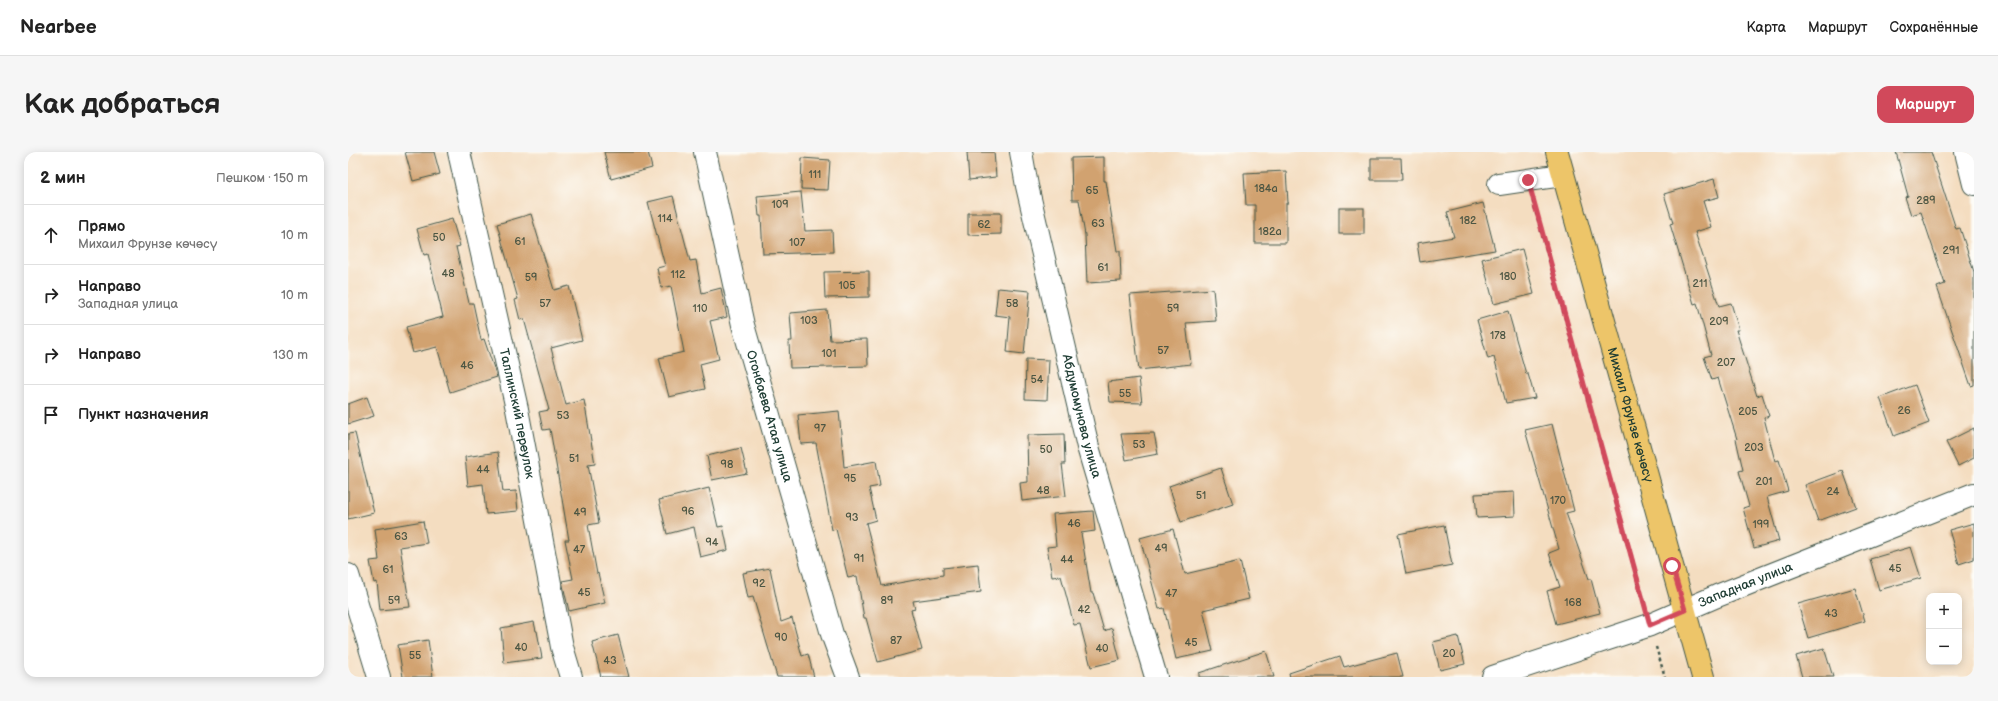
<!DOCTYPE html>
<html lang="ru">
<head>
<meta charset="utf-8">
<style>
	:root { --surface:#fff; --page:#f6f6f6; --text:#222; --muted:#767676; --line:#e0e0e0; --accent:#d1495b }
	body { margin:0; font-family:"Balsamiq Sans",sans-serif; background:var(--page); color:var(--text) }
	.controls { position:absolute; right:12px; bottom:12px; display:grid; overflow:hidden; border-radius:8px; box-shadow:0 2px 10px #0003 }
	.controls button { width:36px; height:36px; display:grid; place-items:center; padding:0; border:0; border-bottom:1px solid var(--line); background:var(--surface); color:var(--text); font:20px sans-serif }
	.stop { position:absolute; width:12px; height:12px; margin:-9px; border:3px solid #d1495b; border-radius:50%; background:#fff }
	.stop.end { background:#d1495b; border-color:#fff; box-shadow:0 1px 4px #0008 }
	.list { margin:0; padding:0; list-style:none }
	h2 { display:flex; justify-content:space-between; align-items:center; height:52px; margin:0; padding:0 16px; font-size:17px }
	h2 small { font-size:13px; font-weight:400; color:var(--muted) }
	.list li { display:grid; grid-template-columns:26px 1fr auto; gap:12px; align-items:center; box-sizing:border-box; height:60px; padding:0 16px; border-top:1px solid var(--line) }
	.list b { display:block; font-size:15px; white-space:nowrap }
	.list p { margin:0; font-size:13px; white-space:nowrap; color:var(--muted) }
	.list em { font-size:13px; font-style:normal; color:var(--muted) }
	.icon { flex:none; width:22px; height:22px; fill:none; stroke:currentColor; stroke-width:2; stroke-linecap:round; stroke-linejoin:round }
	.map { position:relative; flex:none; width:1626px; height:525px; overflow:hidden; border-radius:12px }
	header { display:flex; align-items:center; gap:24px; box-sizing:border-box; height:56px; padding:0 20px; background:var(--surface); border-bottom:1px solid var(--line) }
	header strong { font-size:19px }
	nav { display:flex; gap:22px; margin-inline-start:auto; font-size:14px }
	.intro { display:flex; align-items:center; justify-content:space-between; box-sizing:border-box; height:96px; padding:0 24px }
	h1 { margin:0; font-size:28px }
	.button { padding:10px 18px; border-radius:12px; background:var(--accent); color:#fff; font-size:14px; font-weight:700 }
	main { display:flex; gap:24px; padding:0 24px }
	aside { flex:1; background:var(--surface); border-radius:12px; box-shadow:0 2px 10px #0003 }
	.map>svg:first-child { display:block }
	.building { fill:#d1a26f }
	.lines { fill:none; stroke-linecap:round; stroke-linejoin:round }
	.minor-casing { stroke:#3f5549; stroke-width:24 }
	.major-casing { stroke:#3f5549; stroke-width:24 }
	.path { stroke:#3f5549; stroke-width:2.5; stroke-dasharray:3 3; stroke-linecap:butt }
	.minor { stroke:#fff; stroke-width:22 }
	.major { stroke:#edc569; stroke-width:22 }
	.route { stroke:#d1495b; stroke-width:5 }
	.labels { text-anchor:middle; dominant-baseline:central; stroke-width:3.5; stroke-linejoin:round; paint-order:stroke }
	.number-label { font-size:11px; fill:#4c5643 }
	.street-label { font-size:13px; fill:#1f3d34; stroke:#fdfcf7 }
</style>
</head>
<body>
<header>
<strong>Nearbee</strong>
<nav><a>Карта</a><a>Маршрут</a><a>Сохранённые</a></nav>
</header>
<div class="intro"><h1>Как добраться</h1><a class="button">Маршрут</a></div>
<main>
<aside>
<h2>2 мин<small>Пешком · 150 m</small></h2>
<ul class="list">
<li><svg class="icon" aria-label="ahead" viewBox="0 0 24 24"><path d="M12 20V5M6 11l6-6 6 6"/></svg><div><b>Прямо</b><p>Михаил Фрунзе көчөсү</p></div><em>10 m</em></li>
<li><svg class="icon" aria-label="right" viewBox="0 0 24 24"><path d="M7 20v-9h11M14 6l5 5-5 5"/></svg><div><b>Направо</b><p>Западная улица</p></div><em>10 m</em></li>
<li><svg class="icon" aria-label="right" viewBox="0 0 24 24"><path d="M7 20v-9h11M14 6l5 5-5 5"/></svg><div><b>Направо</b></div><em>130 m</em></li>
<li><svg class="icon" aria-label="arrive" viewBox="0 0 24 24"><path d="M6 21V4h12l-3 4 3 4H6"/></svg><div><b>Пункт назначения</b></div></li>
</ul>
</aside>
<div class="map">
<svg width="1626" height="525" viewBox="0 0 1626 525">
	<rect width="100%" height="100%" fill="#fdfcf7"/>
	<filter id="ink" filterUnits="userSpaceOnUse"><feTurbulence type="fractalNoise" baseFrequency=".025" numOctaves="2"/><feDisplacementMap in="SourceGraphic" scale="8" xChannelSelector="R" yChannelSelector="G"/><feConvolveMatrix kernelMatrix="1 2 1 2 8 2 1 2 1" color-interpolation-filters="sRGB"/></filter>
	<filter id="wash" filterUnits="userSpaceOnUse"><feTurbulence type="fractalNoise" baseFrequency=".012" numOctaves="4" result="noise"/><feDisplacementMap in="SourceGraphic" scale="16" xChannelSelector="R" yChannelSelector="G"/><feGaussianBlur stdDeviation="0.9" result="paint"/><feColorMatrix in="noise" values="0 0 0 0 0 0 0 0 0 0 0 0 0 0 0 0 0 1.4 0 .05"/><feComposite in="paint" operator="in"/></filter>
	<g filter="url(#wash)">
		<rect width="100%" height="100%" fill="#f4ddc0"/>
		<g id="blocks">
			<g class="building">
				<path d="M 57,0 L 86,0 L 92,22 L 65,29 Z"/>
				<path d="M 256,0 L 300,0 L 304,16 L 263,27 Z"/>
				<path d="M 619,0 L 646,0 L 648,25 L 621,28 Z"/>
				<path d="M 1548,0 L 1583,0 L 1608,77 L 1612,76 L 1626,120 L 1626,233 L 1623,234 L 1589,135 L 1597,132 L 1573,60 L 1563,63 L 1557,45 L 1560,44 Z"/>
				<path d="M 756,5 L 756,29 L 758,29 L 769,99 L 772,99 L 773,129 L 739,131 L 737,83 L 731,48 L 724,48 L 723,6 Z"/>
				<path d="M 454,6 L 482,8 L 480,38 L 453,37 Z"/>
				<path d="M 1023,6 L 1053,6 L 1054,28 L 1023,28 Z"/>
				<path d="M 938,19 L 940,51 L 938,51 L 938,91 L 907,91 L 907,53 L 898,53 L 896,21 Z"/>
				<path d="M 1366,27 L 1371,45 L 1355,49 L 1363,75 L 1347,80 L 1371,154 L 1383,151 L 1391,178 L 1388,178 L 1409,244 L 1414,242 L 1421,264 L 1416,266 L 1427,309 L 1431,308 L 1440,339 L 1419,345 L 1431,389 L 1406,396 L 1395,356 L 1401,354 L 1391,319 L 1395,318 L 1388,287 L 1389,287 L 1370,226 L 1364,228 L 1356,205 L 1363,203 L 1349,151 L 1346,152 L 1322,72 L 1325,71 L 1316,42 Z"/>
				<path d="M 453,40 L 457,79 L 484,78 L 485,100 L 415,102 L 413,64 L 411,64 L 409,44 Z"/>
				<path d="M 325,44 L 342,109 L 348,108 L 354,141 L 373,136 L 379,165 L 362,169 L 371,207 L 352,212 L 357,237 L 321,245 L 311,206 L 336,200 L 323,134 L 313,136 L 309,116 L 317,114 L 300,50 Z"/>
				<path d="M 1135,51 L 1147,98 L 1072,110 L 1069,91 L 1106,85 L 1099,60 Z"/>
				<rect x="991" y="56" width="25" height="26"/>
				<path d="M 620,61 L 653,61 L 653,82 L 620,83 Z"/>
				<path d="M 183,62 L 206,138 L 221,134 L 234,188 L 203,196 L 218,253 L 236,248 L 247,312 L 240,313 L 251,371 L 240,373 L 249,422 L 250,421 L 257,451 L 221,459 L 214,429 L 225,427 L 217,388 L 221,388 L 202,277 L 195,278 L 191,260 L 201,258 L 176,167 L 172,168 L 167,148 L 170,147 L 149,72 Z"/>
				<path d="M 104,67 L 112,94 L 108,95 L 121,151 L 125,151 L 133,188 L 136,187 L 149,225 L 102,240 L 89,195 L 65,201 L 58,175 L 95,165 L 80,102 L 76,103 L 69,77 Z"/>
				<path d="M 1174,97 L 1186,142 L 1146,152 L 1134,107 Z"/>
				<path d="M 521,119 L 521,145 L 477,146 L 476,120 Z"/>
				<path d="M 650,136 L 682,139 L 676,202 L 659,200 L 662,165 L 647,163 Z"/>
				<path d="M 865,137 L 868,169 L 838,171 L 843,212 L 791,218 L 782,143 Z"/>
				<path d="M 479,158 L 482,188 L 519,187 L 520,214 L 442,216 L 441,189 L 444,189 L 442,161 Z"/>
				<path d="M 1160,159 L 1178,222 L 1180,222 L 1187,246 L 1158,251 L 1146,205 L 1140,207 L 1129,168 Z"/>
				<path d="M 678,207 L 701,208 L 699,248 L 677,247 Z"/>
				<path d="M 791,226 L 794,251 L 762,250 L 760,230 Z"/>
				<path d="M 1567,233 L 1581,271 L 1546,284 L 1532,246 Z"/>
				<path d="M 19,245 L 26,264 L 0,272 L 0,252 Z"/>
				<path d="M 491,259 L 496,315 L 528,309 L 532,334 L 521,336 L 528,368 L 518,371 L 534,434 L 595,423 L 595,416 L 630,412 L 633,440 L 565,449 L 567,457 L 563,458 L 574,498 L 530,510 L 518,466 L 516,466 L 509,424 L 500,426 L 488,377 L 484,378 L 468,291 L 453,292 L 450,263 Z"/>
				<path d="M 1204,272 L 1226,359 L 1218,361 L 1241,427 L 1243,427 L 1252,461 L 1208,472 L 1199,439 L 1212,435 L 1201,401 L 1211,397 L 1177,278 Z"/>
				<path d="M 1626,276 L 1626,306 L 1610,314 L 1598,290 Z"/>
				<path d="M 7,281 L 26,361 L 0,367 L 0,282 Z"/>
				<path d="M 806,281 L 810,302 L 778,308 L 773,282 Z"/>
				<path d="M 716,282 L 717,312 L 714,312 L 718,344 L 674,349 L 672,331 L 680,330 L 679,283 Z"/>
				<path d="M 393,296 L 399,321 L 364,328 L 359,304 Z"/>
				<path d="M 150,300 L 155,340 L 168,339 L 170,359 L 138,362 L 135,332 L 120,334 L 117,305 Z"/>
				<path d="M 873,316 L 885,352 L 833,370 L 821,334 Z"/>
				<path d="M 1495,319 L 1508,355 L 1470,369 L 1457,333 Z"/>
				<path d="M 361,336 L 370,375 L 375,374 L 380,398 L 352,405 L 346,375 L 319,382 L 311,348 Z"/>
				<path d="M 1166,340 L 1167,364 L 1129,366 L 1127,342 Z"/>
				<path d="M 745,359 L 747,379 L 733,381 L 743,441 L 745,441 L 756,479 L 764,476 L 772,508 L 743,515 L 732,472 L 726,473 L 713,424 L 704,425 L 699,395 L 708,394 L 705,362 Z"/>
				<path d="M 75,369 L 79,391 L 52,395 L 62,455 L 32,458 L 29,430 L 26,431 L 22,409 L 31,408 L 27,377 Z"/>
				<path d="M 1626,371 L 1626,407 L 1611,412 L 1601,378 Z"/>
				<path d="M 1096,373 L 1104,413 L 1058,422 L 1050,382 Z"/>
				<path d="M 825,377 L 837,422 L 892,409 L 901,447 L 855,458 L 865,499 L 828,507 L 816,456 L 811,457 L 792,386 Z"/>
				<path d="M 1563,395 L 1573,426 L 1531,438 L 1522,407 Z"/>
				<path d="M 422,416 L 433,470 L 444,466 L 454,504 L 460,502 L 466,525 L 429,525 L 405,445 L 400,446 L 395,421 Z"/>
				<path d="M 1507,436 L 1517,469 L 1460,486 L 1450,452 Z"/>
				<path d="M 186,470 L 188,479 L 189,479 L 194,506 L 156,511 L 153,476 Z"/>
				<path d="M 270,483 L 281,525 L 253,525 L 244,490 Z"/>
				<path d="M 1110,484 L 1117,512 L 1092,518 L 1085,490 Z"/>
				<path d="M 80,488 L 85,525 L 55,525 L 50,493 Z"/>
				<path d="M 1476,496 L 1485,525 L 1454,525 L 1448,504 Z"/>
				<path d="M 918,499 L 926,525 L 851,525 L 851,521 Z"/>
				<path d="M 1049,501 L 1055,525 L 942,525 L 941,521 L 992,504 L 996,515 Z"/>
			</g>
		</g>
	</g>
	<g filter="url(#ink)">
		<use href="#blocks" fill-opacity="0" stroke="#3f5549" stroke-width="1"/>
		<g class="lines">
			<g class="minor-casing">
				<g id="minor">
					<path id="s1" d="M 111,0 L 169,257 L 214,495 L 223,525"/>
					<path id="s2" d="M 357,0 L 395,173 L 484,482 L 500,525"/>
					<path id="s3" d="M 673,0 L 679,34 L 740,295 L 808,525"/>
					<path d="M 1618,0 L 1626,32"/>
					<path d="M 1151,32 L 1215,23"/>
					<path d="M 0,423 L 31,525"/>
					<path id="s4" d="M 1145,525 L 1302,473 L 1369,444 L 1626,342"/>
				</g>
			</g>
			<g class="major-casing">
				<g id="major">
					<path id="s5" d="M 1209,0 L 1355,525"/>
				</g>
			</g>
			<g class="path">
				<path d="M 1185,49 L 1296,451"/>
				<path d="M 1308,495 L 1317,525"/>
			</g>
			<use href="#minor" class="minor"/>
			<use href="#major" class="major"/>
		</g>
	</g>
	<g class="lines" filter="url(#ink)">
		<path class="route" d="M 1180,28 L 1302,473 L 1337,458 L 1324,414"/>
	</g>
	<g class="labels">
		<g class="number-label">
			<text x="467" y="22">111</text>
			<text x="918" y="36">184a</text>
			<text x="744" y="38">65</text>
			<text x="1578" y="48">289</text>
			<text x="432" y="52">109</text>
			<text x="317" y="66">114</text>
			<text x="1120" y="68">182</text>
			<text x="750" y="71">63</text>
			<text x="636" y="72">62</text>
			<text x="922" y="79">182a</text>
			<text x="91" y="85">50</text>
			<text x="172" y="89">61</text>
			<text x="449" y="90">107</text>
			<text x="1603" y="98">291</text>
			<text x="755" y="115">61</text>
			<text x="100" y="121">48</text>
			<text x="330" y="122">112</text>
			<text x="1160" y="124">180</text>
			<text x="183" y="125">59</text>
			<text x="1352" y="131">211</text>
			<text x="499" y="133">105</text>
			<text x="197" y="151">57</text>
			<text x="664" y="151">58</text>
			<text x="352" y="156">110</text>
			<text x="825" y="156">59</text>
			<text x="461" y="168">103</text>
			<text x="1371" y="169">209</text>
			<text x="1150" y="183">178</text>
			<text x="815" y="198">57</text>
			<text x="481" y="201">101</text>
			<text x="1378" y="210">207</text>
			<text x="119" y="213">46</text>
			<text x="689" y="227">54</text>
			<text x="777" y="241">55</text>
			<text x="1556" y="258">26</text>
			<text x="1400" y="259">205</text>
			<text x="215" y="263">53</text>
			<text x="472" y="276">97</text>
			<text x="791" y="292">53</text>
			<text x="1406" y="295">203</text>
			<text x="698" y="297">50</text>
			<text x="226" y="306">51</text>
			<text x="379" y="312">98</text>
			<text x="135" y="317">44</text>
			<text x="502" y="326">95</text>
			<text x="1416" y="329">201</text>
			<text x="695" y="338">48</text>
			<text x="1485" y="339">24</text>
			<text x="853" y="343">51</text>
			<text x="1210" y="348">170</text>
			<text x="340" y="359">96</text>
			<text x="232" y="360">49</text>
			<text x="504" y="365">93</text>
			<text x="726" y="371">46</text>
			<text x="1413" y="372">199</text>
			<text x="53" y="384">63</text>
			<text x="364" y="390">94</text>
			<text x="813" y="396">49</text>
			<text x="231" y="397">47</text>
			<text x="511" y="406">91</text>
			<text x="719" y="407">44</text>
			<text x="1547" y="416">45</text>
			<text x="40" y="417">61</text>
			<text x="411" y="431">92</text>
			<text x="236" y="440">45</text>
			<text x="823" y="441">47</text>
			<text x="46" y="448">59</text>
			<text x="539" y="448">89</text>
			<text x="1225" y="450">168</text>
			<text x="736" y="457">42</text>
			<text x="1483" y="461">43</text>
			<text x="433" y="485">90</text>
			<text x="548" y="488">87</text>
			<text x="843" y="490">45</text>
			<text x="173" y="495">40</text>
			<text x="754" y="496">40</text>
			<text x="1101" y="501">20</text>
			<text x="67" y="503">55</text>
			<text x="262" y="508">43</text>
		</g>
		<g class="street-label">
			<text stroke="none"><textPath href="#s1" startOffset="268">Таллинский переулок</textPath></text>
			<text stroke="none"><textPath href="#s5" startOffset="273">Михаил Фрунзе көчөсү</textPath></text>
			<text stroke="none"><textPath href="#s3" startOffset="271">Абдумомунова улица</textPath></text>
			<text stroke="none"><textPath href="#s2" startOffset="272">Огонбаева Атая улица</textPath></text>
			<text stroke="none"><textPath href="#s4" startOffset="269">Западная улица</textPath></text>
		</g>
	</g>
</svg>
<div class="controls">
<button>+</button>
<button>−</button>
</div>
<div class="stop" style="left:1324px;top:414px"></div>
<div class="stop end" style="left:1180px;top:28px"></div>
</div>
</main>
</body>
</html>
